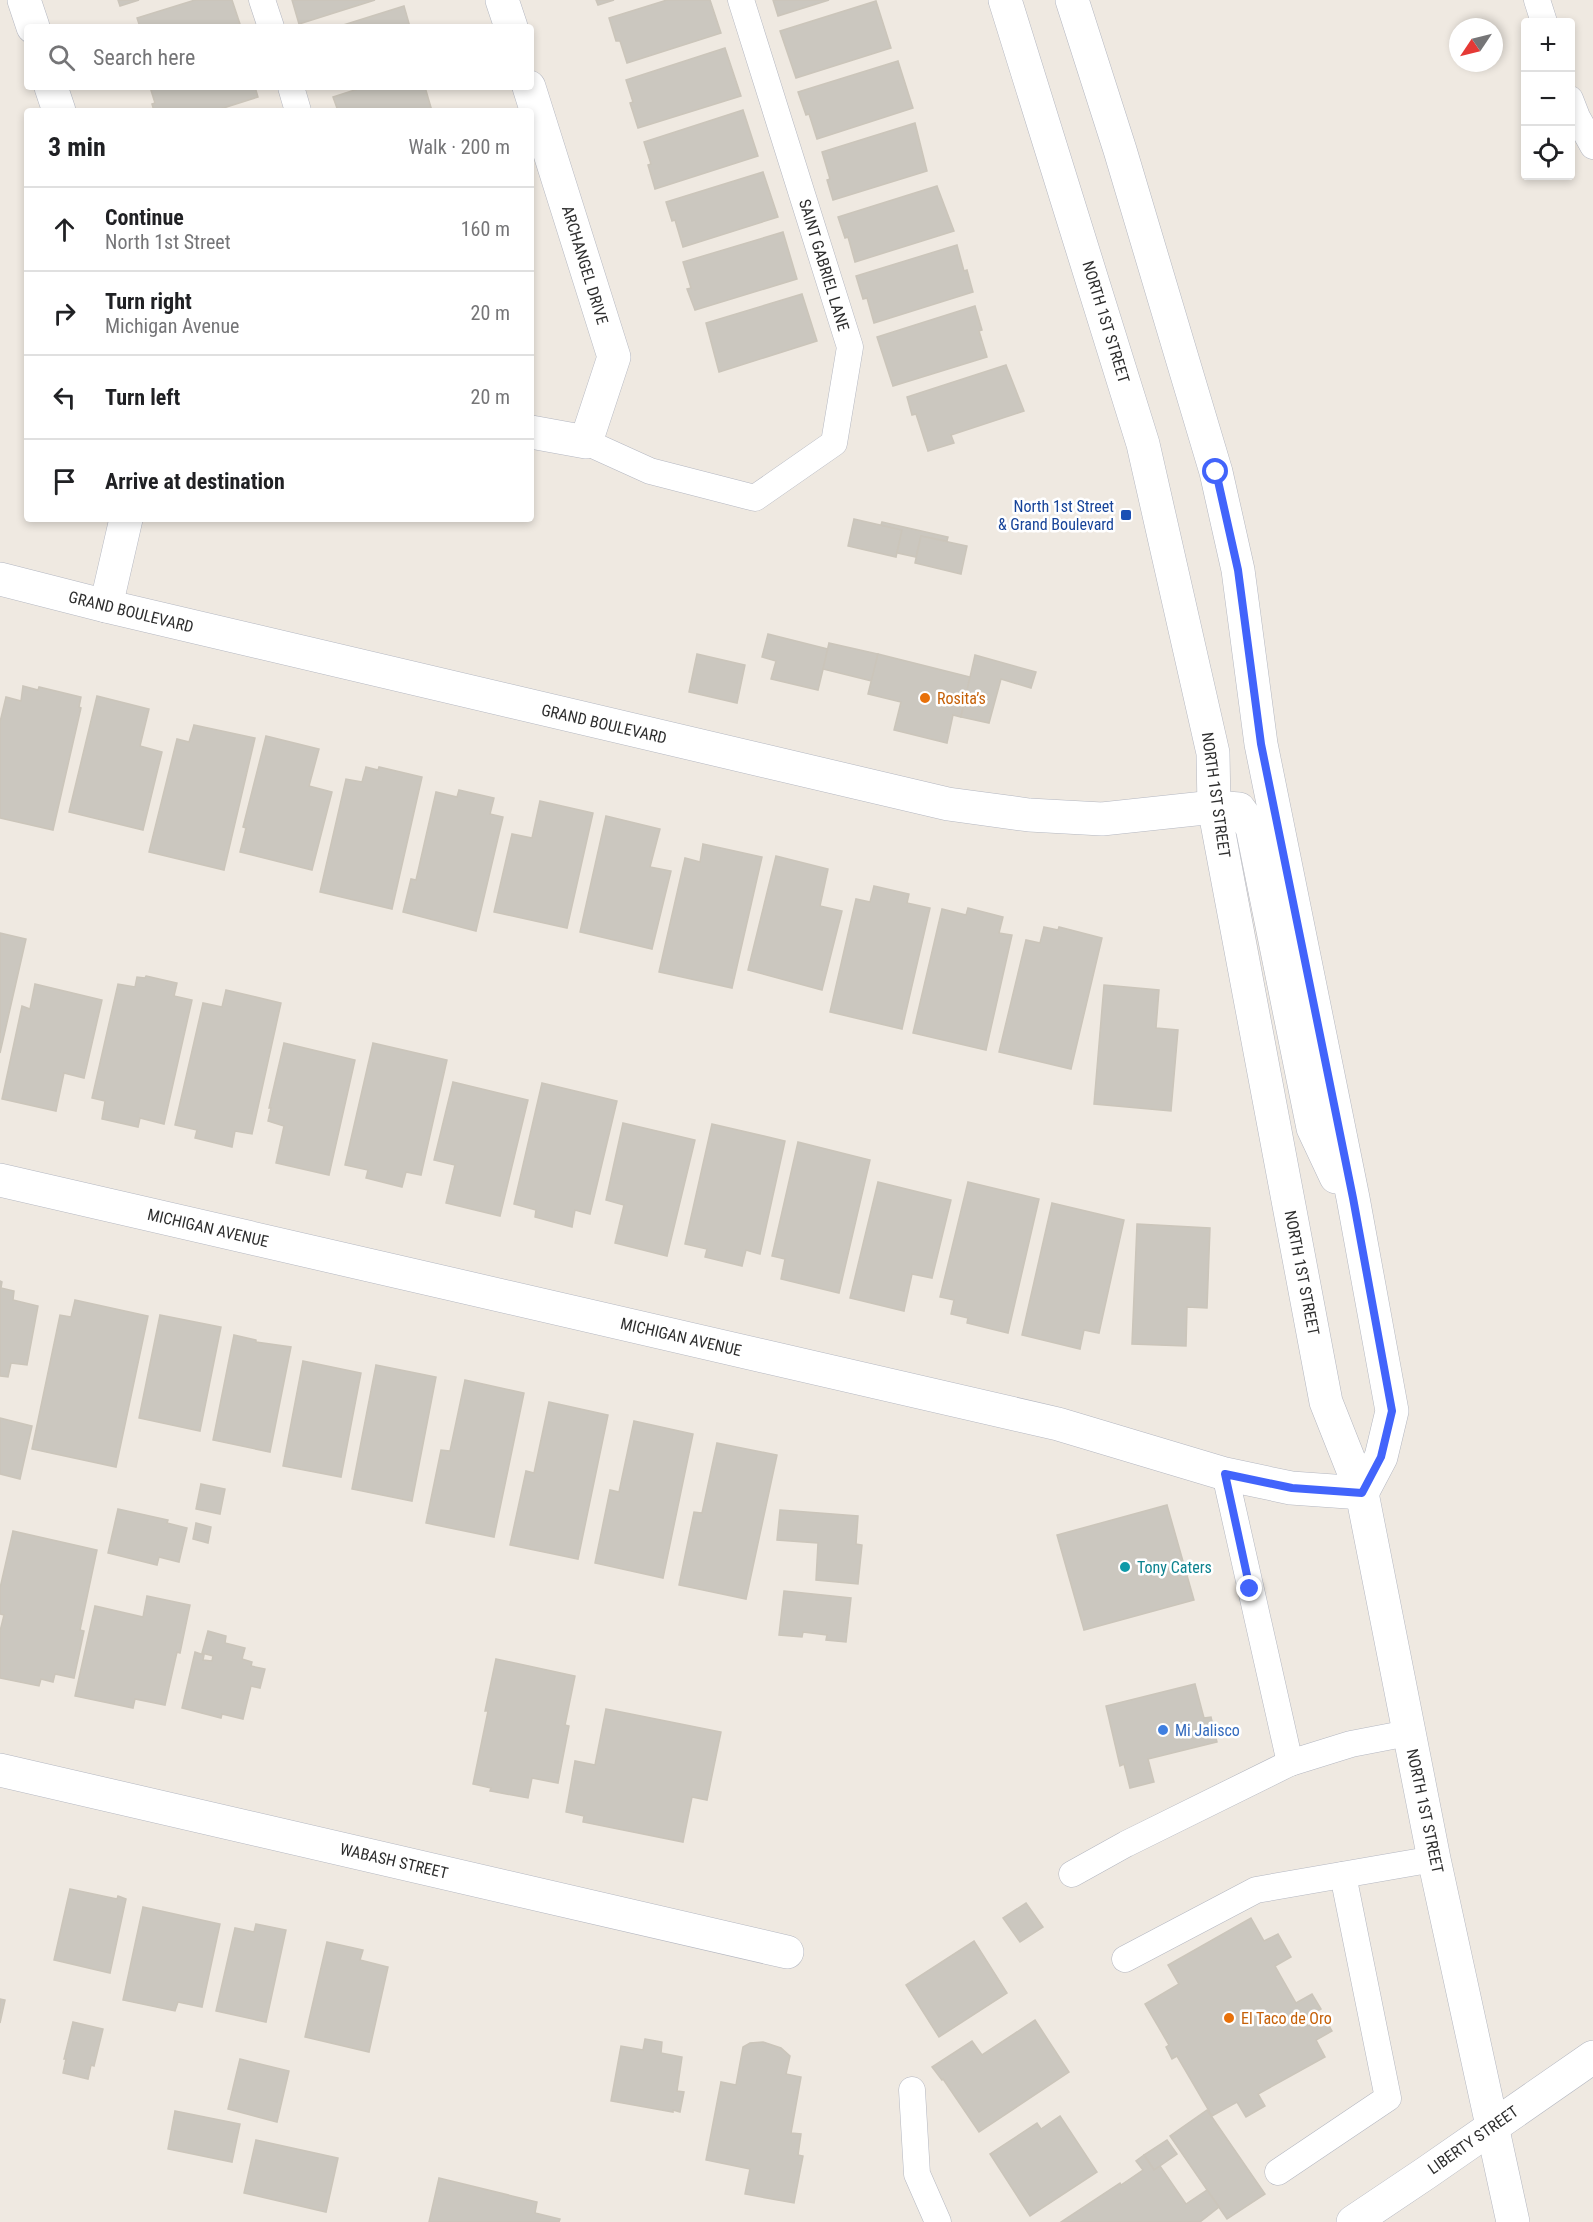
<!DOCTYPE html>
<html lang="en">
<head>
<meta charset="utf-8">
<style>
	:root { --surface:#fff; --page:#f2f2f2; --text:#202124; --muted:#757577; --line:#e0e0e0 }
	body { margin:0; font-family:"Roboto Condensed",sans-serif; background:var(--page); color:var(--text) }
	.controls { position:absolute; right:18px; top:18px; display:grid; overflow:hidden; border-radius:6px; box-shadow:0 3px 9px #0003 }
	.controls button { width:54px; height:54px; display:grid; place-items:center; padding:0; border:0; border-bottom:2px solid var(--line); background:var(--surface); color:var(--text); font:30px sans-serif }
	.compass { position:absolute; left:1449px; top:18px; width:54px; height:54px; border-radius:50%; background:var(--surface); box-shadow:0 3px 9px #0003; rotate:235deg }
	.stop { position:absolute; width:18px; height:18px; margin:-14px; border:4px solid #4264fb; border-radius:50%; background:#fff }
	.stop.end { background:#4264fb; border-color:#fff; box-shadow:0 2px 6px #0008 }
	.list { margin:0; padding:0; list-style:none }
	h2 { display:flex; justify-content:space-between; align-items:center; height:78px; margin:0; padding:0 24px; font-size:26px }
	h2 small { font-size:20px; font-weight:400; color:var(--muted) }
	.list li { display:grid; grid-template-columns:39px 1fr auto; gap:18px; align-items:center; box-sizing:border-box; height:84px; padding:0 24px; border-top:2px solid var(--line) }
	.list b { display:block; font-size:22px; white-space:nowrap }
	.list p { margin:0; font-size:20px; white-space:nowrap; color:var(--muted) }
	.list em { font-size:20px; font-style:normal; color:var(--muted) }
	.icon { flex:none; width:33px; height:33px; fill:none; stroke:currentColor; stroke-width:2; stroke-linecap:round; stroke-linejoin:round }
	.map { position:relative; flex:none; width:1593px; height:2222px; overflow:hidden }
	.search { position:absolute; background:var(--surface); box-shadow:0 3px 9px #0003; left:24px; top:24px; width:510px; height:66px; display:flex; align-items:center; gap:15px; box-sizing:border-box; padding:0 21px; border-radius:6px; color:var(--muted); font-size:22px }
	.panel { position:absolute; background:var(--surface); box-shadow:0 3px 9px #0003; left:24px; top:108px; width:510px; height:414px; border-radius:6px }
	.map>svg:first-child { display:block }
	.building { fill:#cbc7bf; stroke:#cbc5ba; stroke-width:1.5 }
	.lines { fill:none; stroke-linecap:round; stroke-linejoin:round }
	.service-casing { stroke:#b4b7c1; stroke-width:27 }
	.minor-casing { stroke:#b4b7c1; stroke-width:34 }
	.secondary-casing { stroke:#b4b7c1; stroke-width:34 }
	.service { stroke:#fff; stroke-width:26 }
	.minor { stroke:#fff; stroke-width:33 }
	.secondary { stroke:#fff; stroke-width:33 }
	.route { stroke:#4264fb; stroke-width:8 }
	.transit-dot { fill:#1a4fb4; stroke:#fff; stroke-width:2 }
	.food-dot { fill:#e8710a; stroke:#fff; stroke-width:2 }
	.culture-dot { fill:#0f9aa8; stroke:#fff; stroke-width:2 }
	.shop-dot { fill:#3f7fe0; stroke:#fff; stroke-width:2 }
	.labels { text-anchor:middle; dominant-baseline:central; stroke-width:5; stroke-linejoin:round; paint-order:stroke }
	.street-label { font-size:16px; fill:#2e2e2e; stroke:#fff }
	.transit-label { font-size:16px; fill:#164399; stroke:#fff; text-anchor:end }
	.food-label { font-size:16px; fill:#c56008; stroke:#fff; text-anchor:start }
	.culture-label { font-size:16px; fill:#0d838f; stroke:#fff; text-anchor:start }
	.shop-label { font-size:16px; fill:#366cbe; stroke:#fff; text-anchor:start }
</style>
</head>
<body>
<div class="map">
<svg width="1593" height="2222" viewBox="0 0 1593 2222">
	<rect width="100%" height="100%" fill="#efe9e1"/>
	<g class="building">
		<path d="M 118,0 L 139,0 L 120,6 Z"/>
		<path d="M 195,0 L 232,0 L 241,27 L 140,27 L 137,18 Z"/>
		<path d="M 292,0 L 375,0 L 299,24 Z"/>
		<path d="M 596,0 L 614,0 L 598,5 Z"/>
		<path d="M 667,0 L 710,0 L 721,33 L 627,63 L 620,41 L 616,41 L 609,18 Z"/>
		<path d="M 773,0 L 829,0 L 778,16 Z"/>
		<path d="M 876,1 L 891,48 L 796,78 L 780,31 Z"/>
		<path d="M 404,6 L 410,27 L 337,27 Z"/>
		<path d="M 725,48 L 741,96 L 638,128 L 630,103 L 633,102 L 626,80 Z"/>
		<path d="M 898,61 L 913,108 L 817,139 L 809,114 L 806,115 L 798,92 Z"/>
		<path d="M 150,87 L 255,87 L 258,97 L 214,111 L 154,111 L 152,104 L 155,103 Z"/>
		<path d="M 364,87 L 425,87 L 432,111 L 338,111 L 333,97 Z"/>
		<path d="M 743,110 L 758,156 L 655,189 L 648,165 L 651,164 L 644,142 Z"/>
		<path d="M 915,123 L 927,171 L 833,200 L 827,180 L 830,179 L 822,152 Z"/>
		<path d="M 763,172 L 778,217 L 683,247 L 675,220 L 672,221 L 666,202 Z"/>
		<path d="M 937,186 L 954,231 L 855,262 L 848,237 L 845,238 L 838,217 Z"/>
		<path d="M 783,232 L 797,279 L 695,310 L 687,289 L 691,288 L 683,262 Z"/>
		<path d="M 957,245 L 964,271 L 967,270 L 973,292 L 874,323 L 867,298 L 863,299 L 856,276 Z"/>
		<path d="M 802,294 L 817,341 L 719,372 L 706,323 Z"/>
		<path d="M 975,306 L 982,330 L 979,331 L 987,357 L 893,386 L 877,337 Z"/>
		<path d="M 1006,365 L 1024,411 L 951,435 L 954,443 L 928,451 L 916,414 L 912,415 L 907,397 Z"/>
		<path d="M 854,519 L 902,530 L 896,557 L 848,546 Z"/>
		<path d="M 882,522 L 948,537 L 947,541 L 921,536 L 916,557 L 897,553 L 902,530 L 881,525 Z"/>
		<path d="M 921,536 L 967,546 L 961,574 L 915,563 Z"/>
		<path d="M 768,634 L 828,649 L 818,690 L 771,679 L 776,661 L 762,657 Z"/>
		<path d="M 829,643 L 878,654 L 872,681 L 823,669 Z"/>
		<path d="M 697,654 L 745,665 L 737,703 L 689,692 Z"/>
		<path d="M 878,654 L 970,677 L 961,717 L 953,715 L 947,743 L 894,730 L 901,702 L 868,694 Z"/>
		<path d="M 975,655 L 1036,672 L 1031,688 L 1001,679 L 989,723 L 961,717 Z"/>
		<path d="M 23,686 L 38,690 L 39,687 L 81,697 L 79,707 L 81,708 L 53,830 L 0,818 L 0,722 L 6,697 L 21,701 Z"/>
		<path d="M 97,696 L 149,709 L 140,746 L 162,752 L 143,830 L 69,812 Z"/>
		<path d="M 194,725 L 255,738 L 224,870 L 149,852 L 177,739 L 189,742 Z"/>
		<path d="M 266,736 L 319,749 L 309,786 L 332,792 L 312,870 L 240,852 L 246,828 L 243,827 Z"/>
		<path d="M 366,767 L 378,770 L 379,767 L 422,777 L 392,909 L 320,892 L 346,779 L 362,782 Z"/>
		<path d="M 459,790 L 494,798 L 490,814 L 503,817 L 476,931 L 403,912 L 411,879 L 416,880 L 436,792 L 457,797 Z"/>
		<path d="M 540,801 L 593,813 L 567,928 L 494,912 L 512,834 L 532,838 Z"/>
		<path d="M 606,816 L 660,829 L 650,867 L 671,871 L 652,949 L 580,932 Z"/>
		<path d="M 703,844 L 762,857 L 732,988 L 659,972 L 685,858 L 700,862 Z"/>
		<path d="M 776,856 L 828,869 L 820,906 L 842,911 L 822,990 L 748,970 Z"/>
		<path d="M 874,886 L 909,894 L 907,903 L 930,908 L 902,1029 L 830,1012 L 856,899 L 870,902 Z"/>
		<path d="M 968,908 L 1003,917 L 999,933 L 1012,935 L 986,1050 L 913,1033 L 942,909 L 966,915 Z"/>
		<path d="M 1044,927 L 1058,930 L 1059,927 L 1102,938 L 1071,1069 L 999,1052 L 1026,940 L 1040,943 Z"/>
		<path d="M 0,933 L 26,939 L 0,1053 Z"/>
		<path d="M 146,976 L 177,983 L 174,996 L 192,1000 L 164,1124 L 140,1118 L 138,1127 L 102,1119 L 105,1101 L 92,1098 L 118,984 L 135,987 L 137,977 L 145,978 Z"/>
		<path d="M 35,984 L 102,1000 L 84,1078 L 64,1073 L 56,1111 L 2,1099 L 22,1006 L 30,1009 Z"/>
		<path d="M 1104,985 L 1159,990 L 1156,1028 L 1178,1030 L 1171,1111 L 1094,1104 Z"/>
		<path d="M 226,990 L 281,1003 L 252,1134 L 235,1131 L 232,1147 L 195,1138 L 197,1130 L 175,1125 L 203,1003 L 222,1007 Z"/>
		<path d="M 284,1043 L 355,1060 L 329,1175 L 276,1163 L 284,1126 L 268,1121 L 271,1108 L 269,1108 Z"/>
		<path d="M 373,1043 L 447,1060 L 421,1175 L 406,1172 L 402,1187 L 366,1178 L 368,1170 L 345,1165 Z"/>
		<path d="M 453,1082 L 528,1100 L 500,1216 L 446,1203 L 455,1165 L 434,1160 Z"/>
		<path d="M 542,1083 L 617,1101 L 590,1214 L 575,1210 L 572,1227 L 535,1217 L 536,1210 L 514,1204 Z"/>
		<path d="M 623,1123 L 695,1140 L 667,1256 L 615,1243 L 624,1205 L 606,1200 Z"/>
		<path d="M 712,1124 L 785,1141 L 760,1254 L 746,1250 L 742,1266 L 705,1257 L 707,1249 L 685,1244 Z"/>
		<path d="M 798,1142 L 870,1160 L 839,1293 L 781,1279 L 785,1259 L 772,1256 Z"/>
		<path d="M 878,1182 L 951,1200 L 932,1278 L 912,1274 L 904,1311 L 850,1298 Z"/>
		<path d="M 968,1182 L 1039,1199 L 1008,1333 L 967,1323 L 968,1318 L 951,1314 L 954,1300 L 940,1297 Z"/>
		<path d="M 1052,1203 L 1124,1220 L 1099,1333 L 1084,1330 L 1080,1349 L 1022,1335 Z"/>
		<path d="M 1137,1224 L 1210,1228 L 1207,1308 L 1187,1307 L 1186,1346 L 1132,1344 Z"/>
		<path d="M 0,1281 L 2,1282 L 1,1288 L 14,1291 L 13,1300 L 38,1306 L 27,1365 L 11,1363 L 8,1377 L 0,1376 Z"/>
		<path d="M 75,1300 L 148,1316 L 116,1467 L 32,1449 L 60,1315 L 71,1317 Z"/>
		<path d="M 160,1315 L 221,1327 L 200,1431 L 139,1418 Z"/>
		<path d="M 234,1335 L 256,1340 L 256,1342 L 291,1347 L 270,1452 L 213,1440 Z"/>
		<path d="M 303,1361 L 361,1373 L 341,1477 L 283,1466 Z"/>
		<path d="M 376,1365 L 436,1377 L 412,1501 L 352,1489 Z"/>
		<path d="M 465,1380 L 524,1393 L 494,1537 L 426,1523 L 441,1450 L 450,1451 Z"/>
		<path d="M 549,1402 L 608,1415 L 578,1559 L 510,1545 L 526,1471 L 534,1473 Z"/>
		<path d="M 0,1418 L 32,1426 L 20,1479 L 0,1474 Z"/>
		<path d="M 634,1421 L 693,1434 L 663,1578 L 595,1563 L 610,1490 L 619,1492 Z"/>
		<path d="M 717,1443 L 777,1455 L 746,1599 L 679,1585 L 694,1512 L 702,1513 Z"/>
		<path d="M 201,1484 L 225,1489 L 220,1514 L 196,1509 Z"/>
		<path d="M 1167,1505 L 1194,1600 L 1084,1630 L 1057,1535 Z"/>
		<path d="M 118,1509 L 168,1520 L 167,1523 L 187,1528 L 179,1562 L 159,1557 L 157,1565 L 108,1553 Z"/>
		<path d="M 780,1510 L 858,1516 L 856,1544 L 862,1545 L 858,1584 L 816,1580 L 818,1543 L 777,1540 Z"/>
		<path d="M 196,1523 L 211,1527 L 208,1543 L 193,1539 Z"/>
		<path d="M 13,1531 L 97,1550 L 80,1630 L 84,1631 L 74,1678 L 55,1674 L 53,1682 L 41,1679 L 39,1686 L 0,1678 L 0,1631 L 4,1615 L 0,1614 L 0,1588 Z"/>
		<path d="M 784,1591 L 851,1598 L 846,1642 L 826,1640 L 827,1635 L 803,1632 L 802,1637 L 779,1635 Z"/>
		<path d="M 147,1596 L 190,1605 L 180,1653 L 177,1652 L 165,1705 L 135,1699 L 133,1708 L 75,1696 L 95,1606 L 143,1617 Z"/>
		<path d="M 208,1631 L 226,1636 L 225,1643 L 245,1648 L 242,1659 L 252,1662 L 251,1666 L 265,1669 L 260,1688 L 251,1686 L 243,1719 L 222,1714 L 221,1718 L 182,1708 L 195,1652 L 204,1655 L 203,1660 L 212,1661 L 213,1656 L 202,1653 Z"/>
		<path d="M 496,1659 L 575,1676 L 565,1725 L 569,1726 L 558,1783 L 532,1778 L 528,1798 L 490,1791 L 491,1788 L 473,1784 L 488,1711 L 485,1711 Z"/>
		<path d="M 1195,1684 L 1204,1718 L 1211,1717 L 1217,1742 L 1148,1759 L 1154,1782 L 1130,1788 L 1124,1764 L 1120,1766 L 1106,1706 Z"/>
		<path d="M 606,1709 L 721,1732 L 707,1800 L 692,1797 L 683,1842 L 583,1822 L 584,1816 L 566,1812 L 575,1761 L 595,1765 Z"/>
		<path d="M 70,1889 L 117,1899 L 118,1896 L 126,1899 L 110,1973 L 54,1960 Z"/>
		<path d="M 1026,1903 L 1043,1927 L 1020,1942 L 1003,1918 Z"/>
		<path d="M 143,1907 L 220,1924 L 202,2007 L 178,2002 L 175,2011 L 123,2000 Z"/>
		<path d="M 1251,1918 L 1264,1941 L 1278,1934 L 1291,1957 L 1275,1966 L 1296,2003 L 1312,1994 L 1321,2009 L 1304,2019 L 1308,2026 L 1324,2017 L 1332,2031 L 1316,2040 L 1325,2057 L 1258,2094 L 1265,2106 L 1246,2117 L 1237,2102 L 1212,2116 L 1177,2056 L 1172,2059 L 1166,2047 L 1169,2045 L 1145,2004 L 1179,1984 L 1168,1965 Z"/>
		<path d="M 256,1924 L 286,1930 L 266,2022 L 216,2011 L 235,1928 L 254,1932 Z"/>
		<path d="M 974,1941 L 1007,1993 L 939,2037 L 906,1985 Z"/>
		<path d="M 327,1942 L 363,1950 L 360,1960 L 388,1967 L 369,2052 L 305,2037 Z"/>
		<path d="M 0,1999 L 5,2000 L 0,2023 Z"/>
		<path d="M 1035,2020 L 1069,2072 L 979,2132 L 943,2079 L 942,2080 L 932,2067 L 972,2041 L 982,2055 Z"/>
		<path d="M 73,2022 L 103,2029 L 94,2066 L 91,2065 L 88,2079 L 63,2073 L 66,2059 L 64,2059 Z"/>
		<path d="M 645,2039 L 662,2042 L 661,2053 L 682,2057 L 677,2091 L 684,2092 L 680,2112 L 673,2110 L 673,2112 L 611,2101 L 621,2046 L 643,2050 Z"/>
		<path d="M 763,2042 L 781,2048 L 790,2056 L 786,2074 L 801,2077 L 791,2133 L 801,2134 L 798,2155 L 803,2156 L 794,2203 L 745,2194 L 750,2169 L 706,2160 L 721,2082 L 736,2085 L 743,2047 L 750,2043 Z"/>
		<path d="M 240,2059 L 289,2071 L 277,2122 L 228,2109 Z"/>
		<path d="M 1207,2110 L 1265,2194 L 1227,2219 L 1170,2136 Z"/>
		<path d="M 175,2111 L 240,2124 L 232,2162 L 168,2149 Z"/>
		<path d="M 1060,2116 L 1097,2172 L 1030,2216 L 990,2154 L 1037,2123 L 1041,2129 Z"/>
		<path d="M 256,2140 L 338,2158 L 326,2212 L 244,2193 Z"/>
		<path d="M 1167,2140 L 1177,2154 L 1154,2170 L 1144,2155 Z"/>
		<path d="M 1144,2155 L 1154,2170 L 1160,2166 L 1186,2204 L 1207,2190 L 1219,2207 L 1200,2222 L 1061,2222 L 1120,2183 L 1121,2185 L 1143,2170 L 1136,2161 Z"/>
		<path d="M 439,2178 L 537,2202 L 535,2213 L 560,2219 L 559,2222 L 429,2222 Z"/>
	</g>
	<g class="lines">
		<g class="service-casing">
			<g id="service">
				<path d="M 262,0 L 271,27"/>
				<path d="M 1537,0 L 1544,22"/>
				<path d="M 291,87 L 298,111"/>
				<path d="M 1570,99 L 1577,117 L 1593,146"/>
				<path d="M 586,442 L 650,471 L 755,498 L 834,443 L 850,347 L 741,0"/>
				<path d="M 1225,1474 L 1290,1763"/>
				<path d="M 1072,1874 L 1126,1844 L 1290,1763 L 1351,1744 L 1408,1733"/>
				<path d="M 1125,1959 L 1256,1890 L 1434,1859"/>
				<path d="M 912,2090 L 917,2174 L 938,2222"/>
				<path d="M 1278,2172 L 1388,2098 L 1343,1875"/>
			</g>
		</g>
		<g class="minor-casing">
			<g id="minor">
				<path d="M 24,0 L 33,27"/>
				<path d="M 502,0 L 511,27"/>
				<path d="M 51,87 L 59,111"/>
				<path d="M 529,87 L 614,357 L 586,442 L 531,432"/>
				<path d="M 0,579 L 106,606 L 948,804 L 1029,815 L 1102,819 L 1214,807"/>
				<path d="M 106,606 L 126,519"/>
				<path d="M 0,1180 L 1058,1424 L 1225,1474 L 1291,1488 L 1362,1493"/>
				<path d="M 0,1770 L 787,1952"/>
				<path d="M 1353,2222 L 1426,2173 L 1593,2057"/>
			</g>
		</g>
		<g class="secondary-casing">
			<g id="secondary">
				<path d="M 1005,0 L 1143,444 L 1213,753 L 1214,807 L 1326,1402 L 1362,1493 L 1434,1859 L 1513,2222"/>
				<path d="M 1072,0 L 1120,150 L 1216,472 L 1238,570 L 1261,744 L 1353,1198 L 1392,1411 L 1381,1457 L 1362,1493"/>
				<path d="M 1214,807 L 1239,809 L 1252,827 L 1313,1128 L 1336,1177"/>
			</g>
		</g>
		<use href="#service" class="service"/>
		<use href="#minor" class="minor"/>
		<use href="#secondary" class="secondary"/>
	</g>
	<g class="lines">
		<path class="route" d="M 1216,472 L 1238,570 L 1261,744 L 1353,1198 L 1392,1411 L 1381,1457 L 1362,1493 L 1292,1488 L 1225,1474 L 1250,1589"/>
	</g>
	<rect class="transit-dot" x="1120" y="509" width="12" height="12" rx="3"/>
	<g class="food-dot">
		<circle cx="925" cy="698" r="6"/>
		<circle cx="1229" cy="2018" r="6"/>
	</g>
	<circle class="culture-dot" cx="1125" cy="1567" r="6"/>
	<circle class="shop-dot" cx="1163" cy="1730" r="6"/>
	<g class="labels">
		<g class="street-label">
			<text transform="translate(585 265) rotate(73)">ARCHANGEL DRIVE</text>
			<text transform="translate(824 265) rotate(73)">SAINT GABRIEL LANE</text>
			<text transform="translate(1106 322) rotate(73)">NORTH 1ST STREET</text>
			<text transform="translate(131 612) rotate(14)">GRAND BOULEVARD</text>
			<text transform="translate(604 724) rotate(13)">GRAND BOULEVARD</text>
			<text transform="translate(1216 795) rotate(82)">NORTH 1ST STREET</text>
			<text transform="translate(208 1228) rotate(13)">MICHIGAN AVENUE</text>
			<text transform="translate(1302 1273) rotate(79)">NORTH 1ST STREET</text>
			<text transform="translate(681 1337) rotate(13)">MICHIGAN AVENUE</text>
			<text transform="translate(1425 1811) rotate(78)">NORTH 1ST STREET</text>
			<text transform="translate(394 1861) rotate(13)">WABASH STREET</text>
			<text transform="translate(1473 2140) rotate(-35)">LIBERTY STREET</text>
		</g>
		<g class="transit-label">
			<text x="1114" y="506">North 1st Street<tspan x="1114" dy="18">&amp; Grand Boulevard</tspan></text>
		</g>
		<g class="food-label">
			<text x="937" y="698">Rosita’s</text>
			<text x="1241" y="2018">El Taco de Oro</text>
		</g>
		<g class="culture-label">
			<text x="1137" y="1567">Tony Caters</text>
		</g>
		<g class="shop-label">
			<text x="1175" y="1730">Mi Jalisco</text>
		</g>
	</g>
</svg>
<div class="controls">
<button>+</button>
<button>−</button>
<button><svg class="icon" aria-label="locate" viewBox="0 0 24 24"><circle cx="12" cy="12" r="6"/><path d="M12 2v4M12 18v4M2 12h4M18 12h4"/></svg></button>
</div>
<svg class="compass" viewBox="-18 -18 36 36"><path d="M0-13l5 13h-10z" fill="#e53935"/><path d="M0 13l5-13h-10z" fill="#757577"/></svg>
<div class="stop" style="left:1216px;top:472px"></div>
<div class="stop end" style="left:1250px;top:1589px"></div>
<div class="search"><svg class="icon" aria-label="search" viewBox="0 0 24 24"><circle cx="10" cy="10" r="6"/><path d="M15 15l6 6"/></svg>Search here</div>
<section class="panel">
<h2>3 min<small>Walk · 200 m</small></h2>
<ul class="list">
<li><svg class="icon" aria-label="ahead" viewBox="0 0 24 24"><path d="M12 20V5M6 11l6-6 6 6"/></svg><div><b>Continue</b><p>North 1st Street</p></div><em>160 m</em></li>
<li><svg class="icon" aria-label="right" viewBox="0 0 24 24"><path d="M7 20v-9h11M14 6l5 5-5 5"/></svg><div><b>Turn right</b><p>Michigan Avenue</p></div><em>20 m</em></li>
<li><svg class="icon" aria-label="left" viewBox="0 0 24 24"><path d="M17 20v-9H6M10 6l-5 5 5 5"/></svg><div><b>Turn left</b></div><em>20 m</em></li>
<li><svg class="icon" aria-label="arrive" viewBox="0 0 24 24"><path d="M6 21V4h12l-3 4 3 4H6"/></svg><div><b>Arrive at destination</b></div></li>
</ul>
</section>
</div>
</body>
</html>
